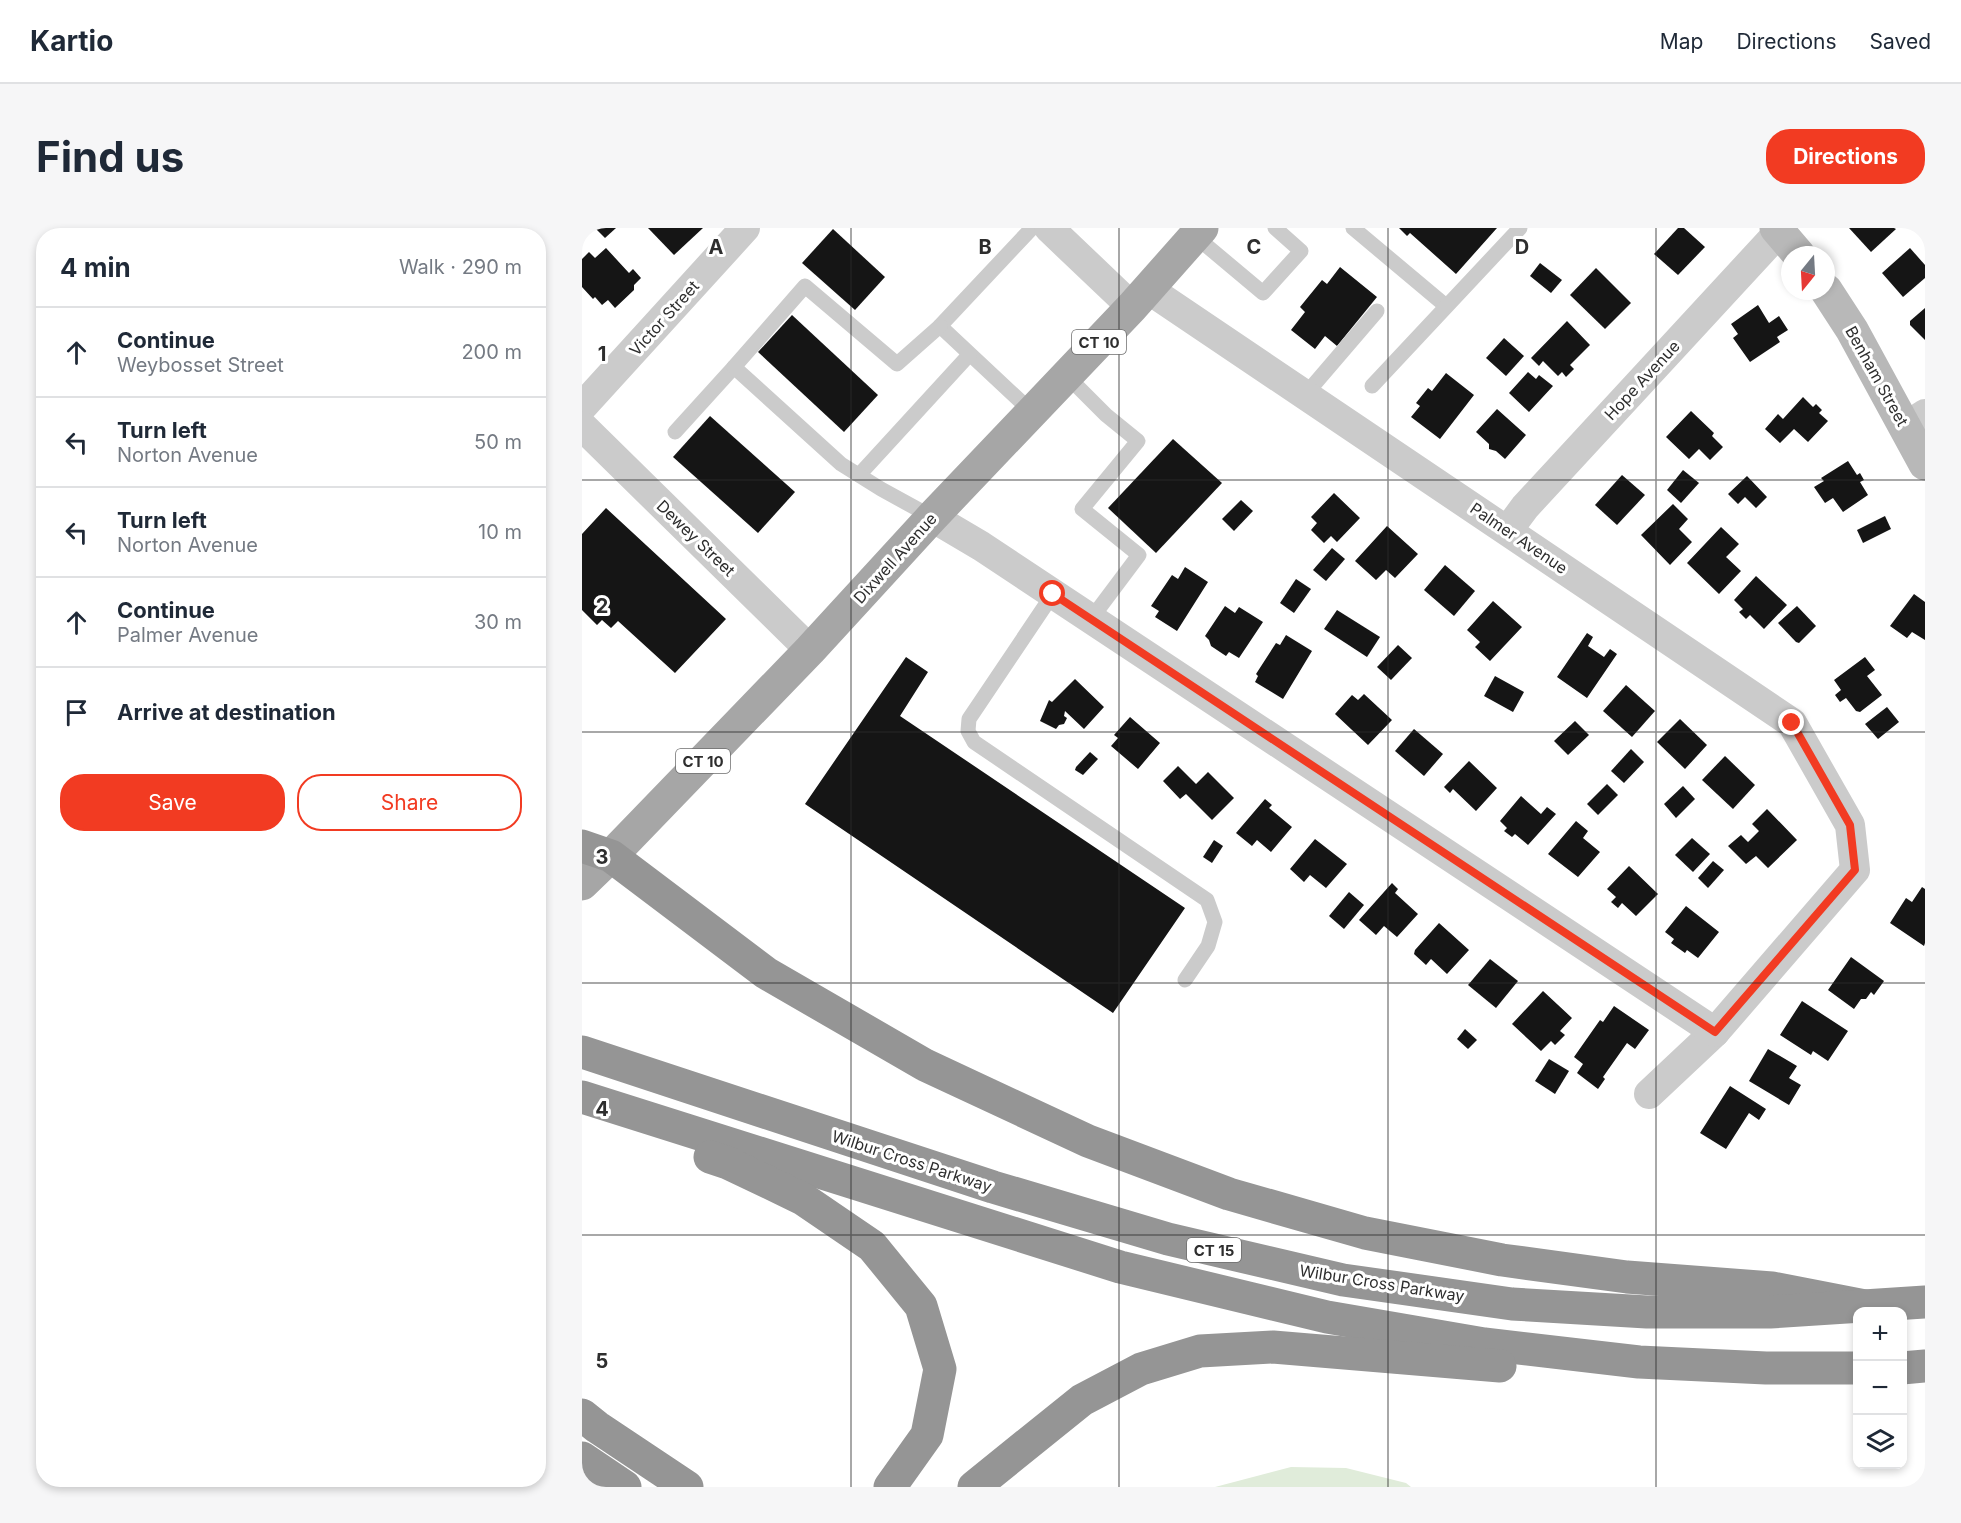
<!DOCTYPE html>
<html lang="en">
<head>
<meta charset="utf-8">
<style>
	:root { --surface:#fff; --page:#f6f6f7; --text:#1f2937; --muted:#747a83; --line:#e0e1e3; --accent:#f23b22 }
	body { margin:0; font-family:Inter,sans-serif; background:var(--page); color:var(--text) }
	.controls { position:absolute; right:18px; bottom:18px; display:grid; overflow:hidden; border-radius:12px; box-shadow:0 3px 9px #0003 }
	.controls button { width:54px; height:54px; display:grid; place-items:center; padding:0; border:0; border-bottom:2px solid var(--line); background:var(--surface); color:var(--text); font:30px sans-serif }
	.compass { position:absolute; left:1199px; top:18px; width:54px; height:54px; border-radius:50%; background:var(--surface); box-shadow:0 3px 9px #0003; rotate:198deg }
	.stop { position:absolute; width:18px; height:18px; margin:-14px; border:4px solid #f23b22; border-radius:50%; background:#fff }
	.stop.end { background:#f23b22; border-color:#fff; box-shadow:0 2px 6px #0008 }
	.list { margin:0; padding:0; list-style:none }
	h2 { display:flex; justify-content:space-between; align-items:center; height:78px; margin:0; padding:0 24px; font-size:26px }
	h2 small { font-size:20px; font-weight:400; color:var(--muted) }
	.list li { display:grid; grid-template-columns:39px 1fr auto; gap:18px; align-items:center; box-sizing:border-box; height:90px; padding:0 24px; border-top:2px solid var(--line) }
	.list b { display:block; font-size:22px; white-space:nowrap }
	.list p { margin:0; font-size:20px; white-space:nowrap; color:var(--muted) }
	.list em { font-size:20px; font-style:normal; color:var(--muted) }
	.actions { display:flex; gap:12px; padding:18px 24px }
	.actions a { flex:1; padding:14px 0; border:2px solid var(--accent); border-radius:24px; text-align:center; font-size:21px; color:var(--accent) }
	.actions .main { background:var(--accent); color:#fff }
	.icon { flex:none; width:33px; height:33px; fill:none; stroke:currentColor; stroke-width:2; stroke-linecap:round; stroke-linejoin:round }
	.map { position:relative; flex:none; width:1343px; height:1259px; overflow:hidden; border-radius:24px }
	header { display:flex; align-items:center; gap:36px; box-sizing:border-box; height:84px; padding:0 30px; background:var(--surface); border-bottom:2px solid var(--line) }
	header strong { font-size:28px }
	nav { display:flex; gap:33px; margin-inline-start:auto; font-size:21px }
	.intro { display:flex; align-items:center; justify-content:space-between; box-sizing:border-box; height:144px; padding:0 36px }
	h1 { margin:0; font-size:42px }
	.button { padding:15px 27px; border-radius:24px; background:var(--accent); color:#fff; font-size:21px; font-weight:700 }
	main { display:flex; gap:36px; padding:0 36px }
	aside { flex:1; background:var(--surface); border-radius:24px; box-shadow:0 3px 9px #0003 }
	.map>svg:first-child { display:block }
	.green { fill:#e0ecda }
	.building { fill:#151515 }
	.lines { fill:none; stroke-linecap:round; stroke-linejoin:round }
	.lane { stroke:#cbcbcb; stroke-width:15 }
	.street { stroke:#cbcbcb; stroke-width:30 }
	.secondary { stroke:#b8b8b8; stroke-width:33 }
	.primary { stroke:#a6a6a6; stroke-width:33 }
	.highway { stroke:#959595; stroke-width:33 }
	.route { stroke:#f23b22; stroke-width:8 }
	.grid { fill:none; stroke:#2e2e2e; stroke-width:1.5; stroke-opacity:0.55 }
	.labels { text-anchor:middle; dominant-baseline:central; stroke-width:6; stroke-linejoin:round; paint-order:stroke }
	.shield { fill:#fff; stroke:#6d6d6d; stroke-width:1.5 }
	.shield-label { font-size:15px; font-weight:bold; fill:#2e2e2e }
	.street-label { font-size:16px; fill:#2e2e2e; stroke:#fff }
	.grid-label { font-size:20px; text-anchor:middle; font-weight:bold; fill:#2e2e2e; stroke:#fff; stroke-width:6; stroke-linejoin:round; paint-order:stroke }
</style>
</head>
<body>
<header>
<strong>Kartio</strong>
<nav><a>Map</a><a>Directions</a><a>Saved</a></nav>
</header>
<div class="intro"><h1>Find us</h1><a class="button">Directions</a></div>
<main>
<aside>
<h2>4 min<small>Walk · 290 m</small></h2>
<ul class="list">
<li><svg class="icon" aria-label="ahead" viewBox="0 0 24 24"><path d="M12 20V5M6 11l6-6 6 6"/></svg><div><b>Continue</b><p>Weybosset Street</p></div><em>200 m</em></li>
<li><svg class="icon" aria-label="left" viewBox="0 0 24 24"><path d="M17 20v-9H6M10 6l-5 5 5 5"/></svg><div><b>Turn left</b><p>Norton Avenue</p></div><em>50 m</em></li>
<li><svg class="icon" aria-label="left" viewBox="0 0 24 24"><path d="M17 20v-9H6M10 6l-5 5 5 5"/></svg><div><b>Turn left</b><p>Norton Avenue</p></div><em>10 m</em></li>
<li><svg class="icon" aria-label="ahead" viewBox="0 0 24 24"><path d="M12 20V5M6 11l6-6 6 6"/></svg><div><b>Continue</b><p>Palmer Avenue</p></div><em>30 m</em></li>
<li><svg class="icon" aria-label="arrive" viewBox="0 0 24 24"><path d="M6 21V4h12l-3 4 3 4H6"/></svg><div><b>Arrive at destination</b></div></li>
</ul>
<div class="actions"><a class="main">Save</a><a>Share</a></div>
</aside>
<div class="map">
<svg width="1343" height="1259" viewBox="0 0 1343 1259">
	<rect width="100%" height="100%" fill="#fff"/>
	<path class="green" d="M 709,1239 L 764,1240 L 824,1255 L 829,1259 L 633,1259 Z"/>
	<g class="building">
		<path d="M 13,0 L 34,0 L 23,10 Z"/>
		<path d="M 66,0 L 121,0 L 92,27 Z"/>
		<path d="M 817,0 L 915,0 L 874,46 L 828,5 L 825,8 Z"/>
		<path d="M 1096,0 L 1102,0 L 1123,19 L 1096,47 L 1072,26 Z"/>
		<path d="M 1267,0 L 1312,0 L 1314,1 L 1289,24 Z"/>
		<path d="M 251,1 L 303,49 L 273,82 L 220,35 Z"/>
		<path d="M 24,20 L 47,45 L 51,41 L 59,50 L 52,57 L 52,62 L 33,80 L 26,72 L 20,77 L 13,69 L 11,71 L 0,59 L 0,31 L 7,24 L 13,30 Z"/>
		<path d="M 1328,20 L 1343,37 L 1343,50 L 1321,69 L 1300,45 Z"/>
		<path d="M 958,35 L 980,52 L 969,65 L 948,48 Z"/>
		<path d="M 758,39 L 795,69 L 755,118 L 743,108 L 733,121 L 709,102 L 723,84 L 718,79 L 740,52 L 745,56 Z"/>
		<path d="M 1014,40 L 1049,75 L 1023,101 L 988,67 Z"/>
		<path d="M 1176,77 L 1187,95 L 1197,88 L 1206,102 L 1195,109 L 1198,114 L 1168,134 L 1151,110 L 1156,106 L 1149,96 Z"/>
		<path d="M 1343,80 L 1343,112 L 1328,97 L 1328,93 Z"/>
		<path d="M 210,87 L 296,167 L 262,204 L 176,124 Z"/>
		<path d="M 985,93 L 1008,117 L 988,137 L 992,141 L 984,149 L 980,144 L 976,148 L 961,133 L 957,138 L 949,130 Z"/>
		<path d="M 922,110 L 942,128 L 924,148 L 904,130 Z"/>
		<path d="M 946,144 L 954,151 L 957,147 L 971,158 L 947,184 L 927,165 Z"/>
		<path d="M 864,145 L 892,167 L 858,211 L 829,189 L 838,178 L 834,175 L 846,160 L 850,163 Z"/>
		<path d="M 1221,169 L 1231,179 L 1234,176 L 1240,182 L 1237,185 L 1246,193 L 1226,214 L 1212,201 L 1198,215 L 1183,201 L 1196,186 L 1201,191 Z"/>
		<path d="M 915,181 L 944,207 L 923,231 L 914,223 L 907,221 L 907,216 L 894,204 Z"/>
		<path d="M 1109,183 L 1132,205 L 1130,208 L 1141,219 L 1128,232 L 1117,221 L 1107,231 L 1084,209 Z"/>
		<path d="M 128,188 L 213,264 L 176,305 L 91,229 Z"/>
		<path d="M 591,211 L 640,255 L 574,325 L 526,280 Z"/>
		<path d="M 1266,233 L 1275,247 L 1278,245 L 1282,252 L 1278,254 L 1286,267 L 1261,284 L 1251,270 L 1243,275 L 1232,259 L 1242,253 L 1239,250 Z"/>
		<path d="M 1101,242 L 1117,255 L 1099,275 L 1085,262 Z"/>
		<path d="M 1040,247 L 1063,267 L 1035,297 L 1013,277 Z"/>
		<path d="M 1165,248 L 1185,269 L 1174,280 L 1163,269 L 1156,276 L 1146,266 Z"/>
		<path d="M 752,265 L 778,290 L 755,314 L 749,308 L 742,315 L 729,302 L 735,295 L 729,289 Z"/>
		<path d="M 659,272 L 671,283 L 652,303 L 640,291 Z"/>
		<path d="M 1091,276 L 1106,291 L 1097,301 L 1110,314 L 1088,337 L 1059,307 Z"/>
		<path d="M 24,280 L 144,391 L 93,445 L 36,393 L 29,400 L 20,392 L 15,397 L 0,382 L 0,306 Z"/>
		<path d="M 1303,288 L 1309,301 L 1281,315 L 1275,302 Z"/>
		<path d="M 805,298 L 836,326 L 813,350 L 804,342 L 794,352 L 773,333 Z"/>
		<path d="M 1139,299 L 1157,316 L 1144,329 L 1159,343 L 1137,366 L 1105,335 Z"/>
		<path d="M 750,320 L 763,331 L 744,353 L 731,342 Z"/>
		<path d="M 863,337 L 893,363 L 872,388 L 842,362 Z"/>
		<path d="M 603,339 L 626,354 L 595,403 L 573,389 L 577,383 L 569,378 L 590,347 L 596,351 Z"/>
		<path d="M 1174,348 L 1205,377 L 1182,401 L 1168,387 L 1164,391 L 1157,384 L 1161,381 L 1152,372 Z"/>
		<path d="M 714,351 L 729,361 L 712,385 L 698,375 Z"/>
		<path d="M 1332,366 L 1343,374 L 1343,412 L 1330,404 L 1325,410 L 1308,398 Z"/>
		<path d="M 911,373 L 940,399 L 908,433 L 893,419 L 898,414 L 885,402 Z"/>
		<path d="M 643,378 L 653,385 L 657,379 L 681,394 L 657,430 L 647,424 L 644,428 L 629,418 L 627,412 L 623,408 Z"/>
		<path d="M 1215,378 L 1234,398 L 1217,415 L 1214,414 L 1196,395 Z"/>
		<path d="M 755,382 L 798,409 L 785,429 L 742,401 Z"/>
		<path d="M 1005,405 L 1011,409 L 1006,418 L 1022,429 L 1028,421 L 1035,426 L 1005,470 L 975,449 Z"/>
		<path d="M 704,407 L 730,423 L 701,471 L 673,454 L 676,448 L 674,446 L 694,415 L 698,417 Z"/>
		<path d="M 816,417 L 830,430 L 809,452 L 795,439 Z"/>
		<path d="M 324,429 L 346,444 L 318,488 L 603,680 L 531,785 L 223,576 Z"/>
		<path d="M 1283,429 L 1293,442 L 1285,448 L 1300,467 L 1278,484 L 1274,483 L 1264,470 L 1258,474 L 1253,467 L 1259,462 L 1252,452 Z"/>
		<path d="M 913,448 L 942,464 L 931,484 L 902,468 Z"/>
		<path d="M 493,451 L 522,479 L 502,501 L 483,483 L 482,488 L 485,490 L 482,496 L 477,497 L 474,501 L 458,493 L 467,472 L 470,474 Z"/>
		<path d="M 1044,457 L 1073,483 L 1050,509 L 1021,483 Z"/>
		<path d="M 782,466 L 810,492 L 786,517 L 753,486 L 770,467 L 776,472 Z"/>
		<path d="M 1305,479 L 1317,494 L 1296,511 L 1283,496 Z"/>
		<path d="M 548,489 L 578,515 L 556,541 L 529,518 L 536,510 L 532,507 Z"/>
		<path d="M 1098,491 L 1125,517 L 1103,541 L 1075,514 Z"/>
		<path d="M 993,493 L 1007,507 L 986,527 L 972,513 Z"/>
		<path d="M 832,501 L 861,526 L 842,548 L 813,523 Z"/>
		<path d="M 1049,521 L 1062,534 L 1042,555 L 1029,543 Z"/>
		<path d="M 508,524 L 516,531 L 501,547 L 493,542 L 494,539 Z"/>
		<path d="M 1143,528 L 1173,557 L 1151,581 L 1120,552 Z"/>
		<path d="M 887,533 L 915,560 L 894,583 L 871,561 L 868,565 L 862,559 Z"/>
		<path d="M 596,538 L 614,556 L 626,544 L 652,570 L 630,592 L 604,566 L 598,571 L 581,553 Z"/>
		<path d="M 1025,556 L 1036,567 L 1016,587 L 1005,576 Z"/>
		<path d="M 1101,558 L 1113,571 L 1094,590 L 1082,576 Z"/>
		<path d="M 939,568 L 959,586 L 965,579 L 974,586 L 946,617 L 933,606 L 930,609 L 922,603 L 925,600 L 918,593 Z"/>
		<path d="M 683,571 L 690,577 L 687,580 L 710,599 L 689,624 L 675,612 L 670,618 L 654,605 Z"/>
		<path d="M 1185,581 L 1215,612 L 1186,640 L 1174,628 L 1164,636 L 1146,618 L 1159,607 L 1166,614 L 1177,603 L 1170,596 Z"/>
		<path d="M 994,593 L 1006,603 L 1001,610 L 1018,624 L 996,649 L 966,626 Z"/>
		<path d="M 1110,610 L 1128,626 L 1111,644 L 1093,627 Z"/>
		<path d="M 733,611 L 765,636 L 744,660 L 728,647 L 722,654 L 708,641 Z"/>
		<path d="M 632,612 L 641,618 L 630,635 L 621,629 Z"/>
		<path d="M 1131,633 L 1142,642 L 1126,660 L 1116,650 Z"/>
		<path d="M 1047,638 L 1076,666 L 1054,688 L 1040,675 L 1036,680 L 1029,674 L 1034,669 L 1025,661 Z"/>
		<path d="M 810,655 L 816,661 L 813,665 L 836,686 L 815,709 L 802,698 L 794,707 L 777,692 Z"/>
		<path d="M 1340,659 L 1343,661 L 1343,715 L 1342,718 L 1308,695 L 1324,670 L 1330,674 Z"/>
		<path d="M 767,664 L 782,677 L 762,701 L 747,688 Z"/>
		<path d="M 1104,678 L 1137,704 L 1116,730 L 1105,722 L 1103,725 L 1089,715 L 1092,711 L 1083,704 Z"/>
		<path d="M 857,695 L 887,722 L 865,746 L 849,731 L 844,737 L 832,726 L 833,722 Z"/>
		<path d="M 1269,729 L 1302,753 L 1292,767 L 1289,764 L 1284,771 L 1279,771 L 1272,781 L 1246,762 Z"/>
		<path d="M 908,731 L 936,753 L 914,780 L 886,757 Z"/>
		<path d="M 961,763 L 990,790 L 978,803 L 983,807 L 973,817 L 969,813 L 959,823 L 930,796 Z"/>
		<path d="M 1220,773 L 1266,803 L 1246,833 L 1231,823 L 1229,827 L 1198,807 Z"/>
		<path d="M 1032,778 L 1067,802 L 1053,821 L 1045,815 L 1021,849 L 1023,851 L 1016,861 L 995,845 L 1001,836 L 992,829 L 1018,792 L 1021,794 Z"/>
		<path d="M 883,801 L 895,812 L 886,821 L 875,811 Z"/>
		<path d="M 1186,821 L 1215,838 L 1207,850 L 1219,857 L 1207,877 L 1167,853 Z"/>
		<path d="M 967,831 L 987,843 L 973,866 L 953,853 Z"/>
		<path d="M 1148,858 L 1184,881 L 1177,892 L 1167,885 L 1144,921 L 1118,905 Z"/>
	</g>
	<g class="lines">
		<g class="lane">
			<path d="M 450,0 L 358,98 L 450,184"/>
			<path d="M 771,0 L 864,78"/>
			<path d="M 613,8 L 681,65 L 719,23 L 693,0"/>
			<path d="M 485,148 L 524,187 L 556,213 L 500,281 L 557,327 L 509,391"/>
			<path d="M 790,158 L 938,0"/>
			<path d="M 723,167 L 795,83"/>
			<path d="M 93,204 L 152,139"/>
			<path d="M 277,247 L 387,127"/>
			<path d="M 350,289 L 299,261 L 259,236 L 152,139 L 223,58 L 315,136 L 358,98"/>
			<path d="M 471,366 L 387,491 L 386,503 L 392,514 L 625,672 L 633,694 L 626,718 L 603,752"/>
		</g>
		<g class="street">
			<path d="M 467,0 L 550,79"/>
			<path d="M 566,61 L 1210,495 L 1268,597 L 1273,642 L 1133,804 L 1067,866"/>
			<path d="M 0,179 L 163,0"/>
			<path d="M 0,198 L 228,422"/>
			<path d="M 1323,199 L 1343,186"/>
			<path d="M 350,289 L 399,318 L 1133,804"/>
			<path d="M 926,302 L 943,279 L 1197,4"/>
		</g>
		<g class="secondary">
			<path d="M 1194,0 L 1217,27"/>
			<path d="M 1244,62 L 1270,102 L 1343,236"/>
		</g>
		<path class="primary" d="M 0,656 L 29,628 L 228,422 L 350,289 L 550,79 L 620,0"/>
		<g class="highway">
			<path d="M 0,618 L 29,628 L 184,745 L 343,837 L 506,913 L 647,966 L 783,1005 L 920,1032 L 1045,1049 L 1190,1060 L 1288,1079"/>
			<path d="M 0,824 L 411,959 L 586,1011 L 761,1052 L 930,1076 L 1065,1084 L 1188,1084 L 1343,1074"/>
			<path d="M 0,869 L 538,1039 L 745,1089 L 902,1116 L 1057,1134 L 1184,1140 L 1276,1140"/>
			<path d="M 128,929 L 146,935 L 221,971 L 290,1018 L 339,1078 L 358,1141 L 345,1207 L 308,1259"/>
			<path d="M 1320,1140 L 1343,1138"/>
			<path d="M 0,1187 L 15,1199 L 105,1259"/>
			<path d="M 0,1230 L 43,1259"/>
			<path d="M 392,1259 L 500,1172 L 559,1141 L 618,1123 L 691,1119 L 918,1138"/>
		</g>
	</g>
	<g class="lines">
		<path class="route" d="M 471,366 L 1133,804 L 1273,642 L 1268,597 L 1210,495"/>
	</g>
	<path class="grid" d="M 269,0 L 269,1259M 537,0 L 537,1259M 806,0 L 806,1259M 1074,0 L 1074,1259M 0,252 L 1343,252M 0,504 L 1343,504M 0,755 L 1343,755M 0,1007 L 1343,1007"/>
	<g class="labels">
		<g class="shield">
			<rect x="490" y="102" width="54" height="24" rx="4.5"/>
			<rect x="94" y="521" width="54" height="24" rx="4.5"/>
			<rect x="605" y="1010" width="54" height="24" rx="4.5"/>
		</g>
		<g class="shield-label">
			<text x="517" y="114">CT 10</text>
			<text x="121" y="533">CT 10</text>
			<text x="632" y="1022">CT 15</text>
		</g>
		<g class="street-label">
			<text transform="translate(82 90) rotate(-48)">Victor Street</text>
			<text transform="translate(1295 148) rotate(61)">Benham Street</text>
			<text transform="translate(1060 152) rotate(-47)">Hope Avenue</text>
			<text transform="translate(114 310) rotate(44)">Dewey Street</text>
			<text transform="translate(937 310) rotate(34)">Palmer Avenue</text>
			<text transform="translate(313 330) rotate(-48)">Dixwell Avenue</text>
			<text transform="translate(330 933) rotate(18)">Wilbur Cross Parkway</text>
			<text transform="translate(800 1055) rotate(9)">Wilbur Cross Parkway</text>
		</g>
	</g>
	<g class="grid-label">
		<text x="134" y="26">A</text>
		<text x="403" y="26">B</text>
		<text x="672" y="26">C</text>
		<text x="940" y="26">D</text>
		<text x="20" y="133">1</text>
		<text x="20" y="385">2</text>
		<text x="20" y="636">3</text>
		<text x="20" y="888">4</text>
		<text x="20" y="1140">5</text>
	</g>
</svg>
<div class="controls">
<button>+</button>
<button>−</button>
<button><svg class="icon" aria-label="layers" viewBox="0 0 24 24"><path d="M12 4l9 5-9 5-9-5zM3 14l9 5 9-5"/></svg></button>
</div>
<svg class="compass" viewBox="-18 -18 36 36"><path d="M0-13l5 13h-10z" fill="#e53935"/><path d="M0 13l5-13h-10z" fill="#747a83"/></svg>
<div class="stop" style="left:471px;top:366px"></div>
<div class="stop end" style="left:1210px;top:495px"></div>
</div>
</main>
</body>
</html>
